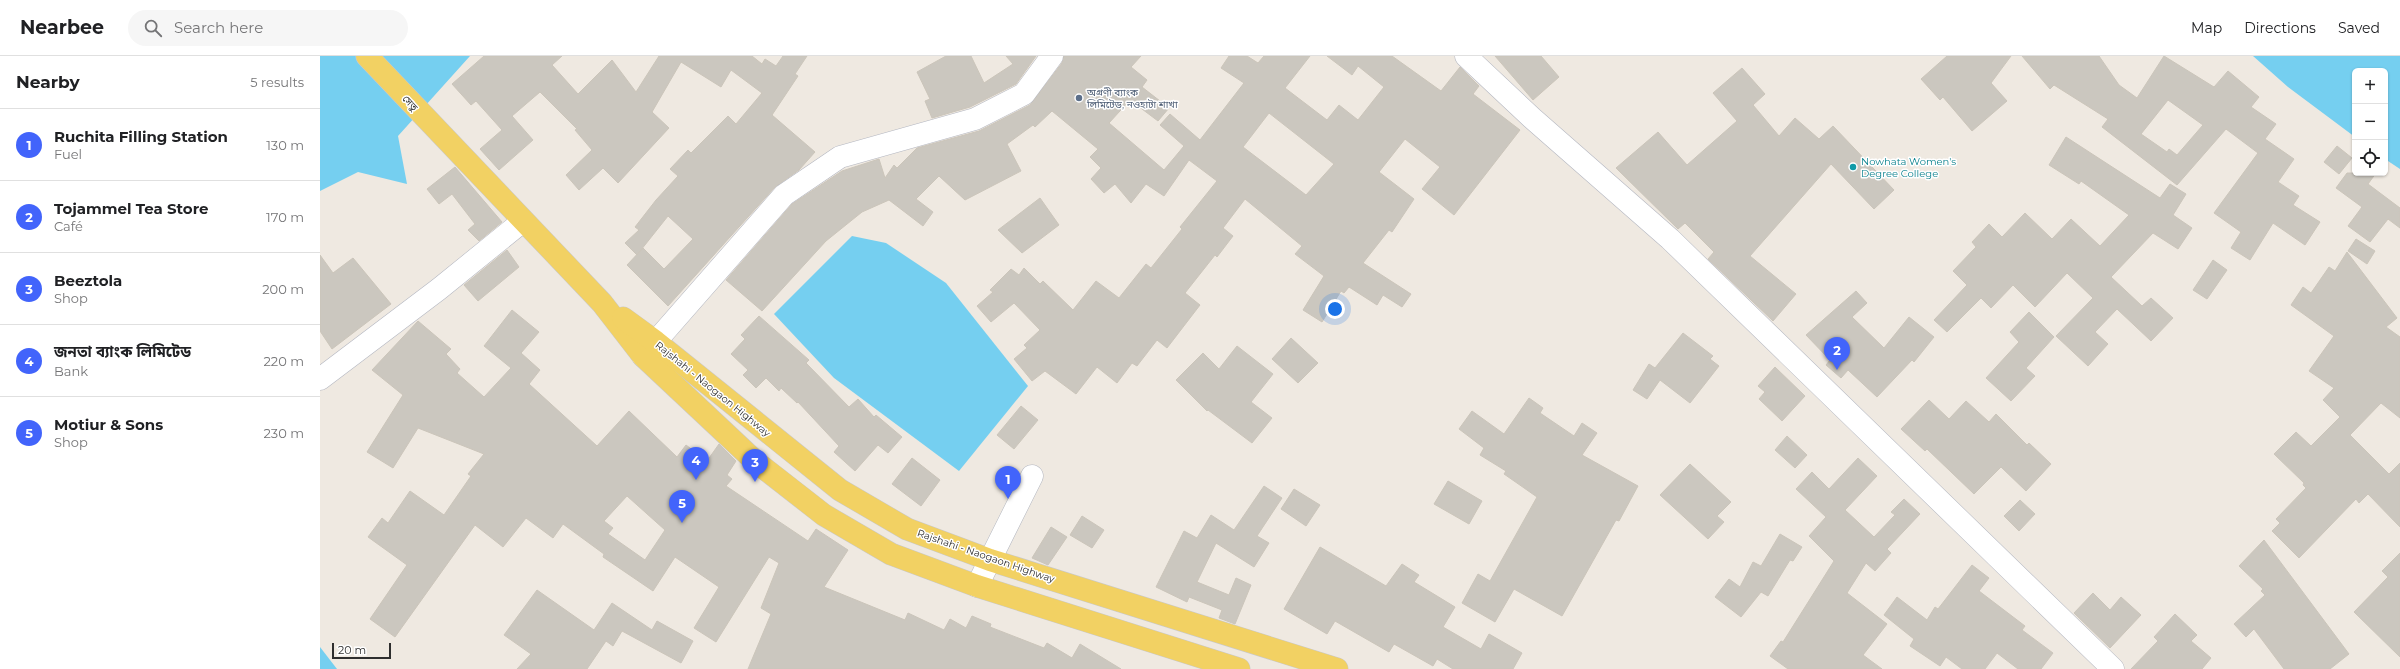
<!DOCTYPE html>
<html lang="en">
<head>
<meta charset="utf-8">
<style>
	:root { --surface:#fff; --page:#f6f6f6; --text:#202124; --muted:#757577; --line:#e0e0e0; --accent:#4264fb }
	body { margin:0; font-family:Montserrat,"Noto Sans Bengali",sans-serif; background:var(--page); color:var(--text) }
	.controls { position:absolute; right:12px; top:12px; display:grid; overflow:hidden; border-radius:6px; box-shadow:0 1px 3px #0004 }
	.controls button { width:36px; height:36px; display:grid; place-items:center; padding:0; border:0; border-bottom:1px solid var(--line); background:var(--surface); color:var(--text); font:20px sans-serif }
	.scale { position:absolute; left:12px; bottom:10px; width:59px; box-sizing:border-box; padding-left:4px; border:2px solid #2e2e2e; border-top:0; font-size:11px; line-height:14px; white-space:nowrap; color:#2e2e2e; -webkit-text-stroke:3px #fff; paint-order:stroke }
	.you { position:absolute; left:1015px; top:253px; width:14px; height:14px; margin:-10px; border:3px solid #fff; border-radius:50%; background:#1a73e8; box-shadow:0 0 0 6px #1a73e833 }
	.badge { display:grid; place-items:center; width:26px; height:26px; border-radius:50%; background:var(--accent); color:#fff; font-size:13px; font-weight:700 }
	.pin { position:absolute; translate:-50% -33px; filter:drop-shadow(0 1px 2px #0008) }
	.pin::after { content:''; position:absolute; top:21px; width:14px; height:12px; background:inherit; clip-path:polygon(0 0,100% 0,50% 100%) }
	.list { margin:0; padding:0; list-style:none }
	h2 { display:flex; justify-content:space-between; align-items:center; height:52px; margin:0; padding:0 16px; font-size:17px }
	h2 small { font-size:13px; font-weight:400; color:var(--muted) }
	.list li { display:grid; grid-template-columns:26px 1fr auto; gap:12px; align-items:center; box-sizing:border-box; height:72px; padding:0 16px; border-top:1px solid var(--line) }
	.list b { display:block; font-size:15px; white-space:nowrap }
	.list p { margin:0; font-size:13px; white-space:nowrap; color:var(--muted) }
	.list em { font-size:13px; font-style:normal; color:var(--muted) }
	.icon { flex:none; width:22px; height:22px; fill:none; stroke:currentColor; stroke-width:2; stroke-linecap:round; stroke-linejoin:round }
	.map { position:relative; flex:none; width:2080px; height:613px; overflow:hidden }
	header { display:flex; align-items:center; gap:24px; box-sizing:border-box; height:56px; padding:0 20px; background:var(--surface); border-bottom:1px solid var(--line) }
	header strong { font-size:19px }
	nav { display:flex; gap:22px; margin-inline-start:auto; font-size:14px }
	.search { width:280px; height:36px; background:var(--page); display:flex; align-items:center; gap:10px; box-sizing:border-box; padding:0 14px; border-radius:22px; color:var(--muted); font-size:15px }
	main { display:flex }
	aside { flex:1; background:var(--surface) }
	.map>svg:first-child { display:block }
	.water { fill:#75cff0 }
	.building { fill:#cbc7bf; stroke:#cbc5ba; fill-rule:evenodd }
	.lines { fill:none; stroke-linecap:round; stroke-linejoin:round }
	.minor-casing { stroke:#b4b7c1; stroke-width:23 }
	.major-casing { stroke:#c9c9c9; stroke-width:23 }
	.minor { stroke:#fff; stroke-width:22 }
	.major { stroke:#f2d163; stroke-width:22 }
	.service-dot { fill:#5c6f8a; stroke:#fff; stroke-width:1.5 }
	.culture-dot { fill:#0f9aa8; stroke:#fff; stroke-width:1.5 }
	.labels { text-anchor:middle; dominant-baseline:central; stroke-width:3; stroke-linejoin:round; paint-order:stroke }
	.service-label { font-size:10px; fill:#4e5e75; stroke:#fff; text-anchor:start }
	.street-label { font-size:10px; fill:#2e2e2e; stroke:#fff }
	.culture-label { font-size:10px; fill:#0d838f; stroke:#fff; text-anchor:start }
</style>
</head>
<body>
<header>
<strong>Nearbee</strong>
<div class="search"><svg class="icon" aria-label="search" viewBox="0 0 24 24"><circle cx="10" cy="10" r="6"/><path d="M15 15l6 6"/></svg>Search here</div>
<nav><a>Map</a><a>Directions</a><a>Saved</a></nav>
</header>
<main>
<aside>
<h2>Nearby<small>5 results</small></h2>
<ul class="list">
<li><span class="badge">1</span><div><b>Ruchita Filling Station</b><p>Fuel</p></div><em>130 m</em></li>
<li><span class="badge">2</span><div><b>Tojammel Tea Store</b><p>Café</p></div><em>170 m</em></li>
<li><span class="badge">3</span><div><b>Beeztola</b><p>Shop</p></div><em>200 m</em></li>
<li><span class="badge">4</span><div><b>জনতা ব্যাংক লিমিটেড</b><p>Bank</p></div><em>220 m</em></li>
<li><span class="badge">5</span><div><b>Motiur &amp; Sons</b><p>Shop</p></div><em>230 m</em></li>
</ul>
</aside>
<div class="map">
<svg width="2080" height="613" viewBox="0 0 2080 613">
	<rect width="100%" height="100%" fill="#efe9e1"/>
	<g class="water">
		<path d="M 0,0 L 150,0 L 78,80 L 87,128 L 38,116 L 0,135 Z"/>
		<path d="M 1933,0 L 2080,0 L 2080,113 L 2065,103 L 2065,15 L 2035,15 L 2035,81 L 1968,31 Z"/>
		<path d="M 532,180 L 566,187 L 626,227 L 708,330 L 639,415 L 514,322 L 454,258 Z"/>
		<path d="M 0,591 L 17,613 L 0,613 Z"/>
	</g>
	<g class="building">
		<path d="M 164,0 L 242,0 L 232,9 L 258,38 L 292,4 L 316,36 L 339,0 L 432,0 L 442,8 L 445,3 L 456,10 L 463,0 L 487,0 L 475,18 L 478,20 L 452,59 L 495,96 L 479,114 L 455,131 L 348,250 L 307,209 L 323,192 L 344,213 L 373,183 L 348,160 L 317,199 L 305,187 L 319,174 L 315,171 L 336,144 L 358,120 L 350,113 L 368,94 L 371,97 L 408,60 L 416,68 L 442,37 L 411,14 L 401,31 L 361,6 L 332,56 L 349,72 L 298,127 L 283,112 L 259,134 L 246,119 L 272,94 L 255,74 L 257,73 L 220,36 L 192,60 L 213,84 L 179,114 L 160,93 L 182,74 L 156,45 L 151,49 L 132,28 Z"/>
		<path d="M 626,0 L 651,0 L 664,27 L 693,8 L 686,0 L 716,0 L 696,28 L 650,51 L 612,62 L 605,45 L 610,43 L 597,16 Z"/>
		<path d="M 744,0 L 821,0 L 811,11 L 827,24 L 822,31 L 849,52 L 838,65 L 810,44 L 789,67 L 844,114 L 864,90 L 840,69 L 850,58 L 880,84 L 924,27 L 901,12 L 909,0 L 927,0 L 938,7 L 944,0 L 990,0 L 965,32 L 1007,64 L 1019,49 L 1038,64 L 1064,31 L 1038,10 L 1032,19 L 1007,0 L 1072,0 L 1121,35 L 1140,11 L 1159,30 L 1153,38 L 1200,74 L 1134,159 L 1102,133 L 1120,111 L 1085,83 L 1059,116 L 1094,143 L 1072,176 L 1069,174 L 1043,207 L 1091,238 L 1082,251 L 1063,239 L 1057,249 L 1029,231 L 1024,237 L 1021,235 L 1002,266 L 983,254 L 1004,220 L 975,198 L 982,190 L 925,143 L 903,172 L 913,180 L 897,201 L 895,199 L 865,237 L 880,249 L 847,292 L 837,284 L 817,310 L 812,307 L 797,327 L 777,311 L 756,338 L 725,315 L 712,325 L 694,303 L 707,292 L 704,289 L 720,274 L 694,247 L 671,266 L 657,250 L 673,236 L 670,234 L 691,213 L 699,219 L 704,212 L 720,228 L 723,225 L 753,254 L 776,225 L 799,242 L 826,208 L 831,212 L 862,173 L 860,171 L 897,125 L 869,104 L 844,140 L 826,128 L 811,147 L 795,128 L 784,137 L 771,123 L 781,112 L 770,101 L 778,93 L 732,55 L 715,71 L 713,69 L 687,88 L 701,115 L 645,144 L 619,120 L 596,143 L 613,156 L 603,170 L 569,144 L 542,156 L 506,185 L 442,255 L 406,224 L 472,148 L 522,115 L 559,103 L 565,122 L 574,109 L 577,112 L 597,92 L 659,75 L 710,49 L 742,7 ZM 949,57 L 1014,108 L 986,139 L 923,91 Z"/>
		<path d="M 1175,0 L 1221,0 L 1239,21 L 1213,44 Z"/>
		<path d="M 1627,0 L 1691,0 L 1671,27 L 1687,45 L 1652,75 L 1623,41 L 1620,44 L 1601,23 Z"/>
		<path d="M 1702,0 L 1779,0 L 1799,29 L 1817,42 L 1844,0 L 1894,31 L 1908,15 L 1939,41 L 1931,51 L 1956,68 L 1945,83 L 1974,103 L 1958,126 L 1979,140 L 1973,149 L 2000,166 L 1985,189 L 1953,167 L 1930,204 L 1911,192 L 1921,176 L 1894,157 L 1938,97 L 1906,73 L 1857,129 L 1782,71 L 1788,63 L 1734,29 L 1730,33 ZM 1848,44 L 1883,69 L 1857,99 L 1849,93 L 1847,96 L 1821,78 Z"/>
		<path d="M 1422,12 L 1445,38 L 1433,49 L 1459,80 L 1475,62 L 1499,83 L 1513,70 L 1574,134 L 1554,153 L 1511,108 L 1430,200 L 1476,238 L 1453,265 L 1388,203 L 1394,196 L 1365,167 L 1358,173 L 1296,112 L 1338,76 L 1367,109 L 1417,65 L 1393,37 Z"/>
		<path d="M 1746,81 L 1840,142 L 1850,128 L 1866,138 L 1853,159 L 1872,172 L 1858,193 L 1833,177 L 1791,221 L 1822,250 L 1831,242 L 1853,262 L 1831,285 L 1797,253 L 1775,276 L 1788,288 L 1768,310 L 1736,280 L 1773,242 L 1747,217 L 1715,251 L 1693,229 L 1671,252 L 1661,242 L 1627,276 L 1614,264 L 1647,229 L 1633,215 L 1656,191 L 1652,186 L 1669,168 L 1682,181 L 1705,157 L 1732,183 L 1751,163 L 1780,190 L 1809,159 L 1761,125 L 1759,128 L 1729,109 Z"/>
		<path d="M 2017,90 L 2032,102 L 2019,118 L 2004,106 Z"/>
		<path d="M 135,111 L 182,166 L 159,185 L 148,174 L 155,168 L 132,138 L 119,148 L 107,133 Z"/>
		<path d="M 2027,117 L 2056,117 L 2048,128 L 2080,152 L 2080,172 L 2068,163 L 2050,186 L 2028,170 L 2042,151 L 2016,132 Z"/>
		<path d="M 720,142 L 739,169 L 702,197 L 678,174 Z"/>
		<path d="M 2036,183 L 2055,195 L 2047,208 L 2028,195 Z"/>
		<path d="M 187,194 L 199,211 L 158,245 L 144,229 Z"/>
		<path d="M 2027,196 L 2077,262 L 2066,271 L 2080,281 L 2080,362 L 2061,347 L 2030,379 L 2069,418 L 2080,407 L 2080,471 L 2048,438 L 2039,447 L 2036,443 L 1979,502 L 1952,475 L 1960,467 L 1956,463 L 1986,432 L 1983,429 L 1984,427 L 1954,398 L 1976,376 L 1991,390 L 2020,361 L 2003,344 L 2014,332 L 1989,315 L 2014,280 L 1971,249 L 1983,231 L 1991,237 L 2009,211 L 2015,215 Z"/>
		<path d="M 0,199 L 13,217 L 33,202 L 71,248 L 12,293 L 0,275 Z"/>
		<path d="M 1893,204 L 1907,214 L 1887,243 L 1873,234 Z"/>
		<path d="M 1536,235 L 1547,247 L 1532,261 L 1564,292 L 1589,261 L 1614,281 L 1594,306 L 1592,304 L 1557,341 L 1528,314 L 1521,322 L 1506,309 L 1510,304 L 1486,279 Z"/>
		<path d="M 192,254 L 219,276 L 201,297 L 220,314 L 209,328 L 277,390 L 309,355 L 357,401 L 366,389 L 387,405 L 399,388 L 416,405 L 407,419 L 412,423 L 406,430 L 488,485 L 496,473 L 528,494 L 504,531 L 585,564 L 588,557 L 624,574 L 630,563 L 646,572 L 652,560 L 671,568 L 670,571 L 724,592 L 727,587 L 752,602 L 760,588 L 801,613 L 428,613 L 451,558 L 441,552 L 459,507 L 449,501 L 396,586 L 374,572 L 399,531 L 355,501 L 333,535 L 283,501 L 284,498 L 243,468 L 233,482 L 206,462 L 183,491 L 155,469 L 75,581 L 50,563 L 87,509 L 48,481 L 62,462 L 68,467 L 90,435 L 124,459 L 151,420 L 148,418 L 164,398 L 98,372 L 73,412 L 47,396 L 83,339 L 52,314 L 98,265 L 131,293 L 126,298 L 140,313 L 137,317 L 164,341 L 191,312 L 164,290 ZM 307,440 L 345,474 L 325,504 L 288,478 L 293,472 L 284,465 Z"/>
		<path d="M 1709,256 L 1734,281 L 1706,312 L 1715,320 L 1691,345 L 1666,322 L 1699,286 L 1690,276 Z"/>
		<path d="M 439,260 L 489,304 L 486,307 L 529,351 L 538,343 L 554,361 L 556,359 L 582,381 L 568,397 L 558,389 L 535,415 L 514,396 L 519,390 L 478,346 L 477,347 L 461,332 L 459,335 L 446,322 L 436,332 L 423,319 L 428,314 L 411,298 L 425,283 L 421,279 Z"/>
		<path d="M 1363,277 L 1393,300 L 1390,303 L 1399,310 L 1370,347 L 1340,324 L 1327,343 L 1313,334 L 1329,308 L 1335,312 Z"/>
		<path d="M 971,282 L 998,307 L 978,327 L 952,303 Z"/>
		<path d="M 917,290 L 953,318 L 931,346 L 952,362 L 932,387 L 888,354 L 887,355 L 856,324 L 883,297 L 899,313 Z"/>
		<path d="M 1455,311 L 1485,340 L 1462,365 L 1439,343 L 1445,336 L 1438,330 Z"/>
		<path d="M 1209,342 L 1223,352 L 1220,357 L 1254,380 L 1262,367 L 1277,377 L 1262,399 L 1318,430 L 1299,465 L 1296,464 L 1242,560 L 1194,533 L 1175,566 L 1142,547 L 1158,518 L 1170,525 L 1217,441 L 1184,418 L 1186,415 L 1160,399 L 1164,392 L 1139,373 L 1152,355 L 1184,378 Z"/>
		<path d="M 1609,344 L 1629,363 L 1646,345 L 1669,366 L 1676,358 L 1707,389 L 1709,387 L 1731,408 L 1706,435 L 1681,411 L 1654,438 L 1607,393 L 1605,395 L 1581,373 Z"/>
		<path d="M 701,350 L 718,364 L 694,393 L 677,379 Z"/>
		<path d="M 1467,380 L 1487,399 L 1475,412 L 1455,394 Z"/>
		<path d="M 592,402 L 620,424 L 601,450 L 572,428 Z"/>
		<path d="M 1538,402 L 1557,420 L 1525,454 L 1554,481 L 1575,459 L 1571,456 L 1584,443 L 1600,458 L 1567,493 L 1571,497 L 1555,515 L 1546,507 L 1527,537 L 1567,568 L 1543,599 L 1562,613 L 1468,613 L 1450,600 L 1461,585 L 1463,586 L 1514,505 L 1489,480 L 1506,461 L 1476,433 L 1492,416 L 1509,433 Z"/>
		<path d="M 1370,408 L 1411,446 L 1397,460 L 1404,466 L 1388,483 L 1340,439 Z"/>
		<path d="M 1128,425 L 1162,445 L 1149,468 L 1114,448 Z"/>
		<path d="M 944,430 L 962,442 L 937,480 L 949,487 L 934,511 L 896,487 L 877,526 L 909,539 L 916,522 L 931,529 L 915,568 L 899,562 L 902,554 L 869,541 L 867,546 L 836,531 L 864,475 L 877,482 L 891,459 L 914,474 Z"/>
		<path d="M 974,433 L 1000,449 L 986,470 L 961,453 Z"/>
		<path d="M 1700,444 L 1715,458 L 1699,475 L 1684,460 Z"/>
		<path d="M 762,460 L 784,474 L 772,492 L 750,479 Z"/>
		<path d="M 731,471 L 747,481 L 728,509 L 712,502 Z"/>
		<path d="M 1460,478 L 1482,491 L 1473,505 L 1470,504 L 1448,540 L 1441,536 L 1421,561 L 1395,541 L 1409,523 L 1420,531 L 1433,506 L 1441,510 Z"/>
		<path d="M 1944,484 L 2029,598 L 2010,613 L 1964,613 L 1934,573 L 1926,581 L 1914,568 L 1945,539 L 1941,535 L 1943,533 L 1919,510 Z"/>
		<path d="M 1000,491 L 1066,530 L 1082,508 L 1099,519 L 1094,526 L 1135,551 L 1123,571 L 1161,593 L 1169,578 L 1202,597 L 1193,613 L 1133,613 L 1117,603 L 1113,610 L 1074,588 L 1069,596 L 1015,565 L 1007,578 L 964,553 Z"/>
		<path d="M 2080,497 L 2080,601 L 2034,556 L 2068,521 L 2062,515 Z"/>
		<path d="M 1652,509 L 1669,522 L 1659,535 L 1705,570 L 1702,574 L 1733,597 L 1721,613 L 1698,613 L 1677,597 L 1665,613 L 1642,613 L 1626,601 L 1620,610 L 1590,590 L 1594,583 L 1564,559 L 1577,541 L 1607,564 L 1615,551 L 1618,553 Z"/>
		<path d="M 217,534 L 274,574 L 292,547 L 332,574 L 337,565 L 373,585 L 361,607 L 302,575 L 293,590 L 286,585 L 267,613 L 197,613 L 211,598 L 184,579 Z"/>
		<path d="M 1773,537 L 1790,554 L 1801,541 L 1821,559 L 1790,592 L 1754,557 Z"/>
		<path d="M 1855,558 L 1877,579 L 1871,585 L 1891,602 L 1882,613 L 1811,613 L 1838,585 L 1834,581 Z"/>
	</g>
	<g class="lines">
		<g class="minor-casing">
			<g id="minor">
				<path d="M 1146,0 L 1212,62 L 1350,183 L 1793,613"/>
				<path d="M 323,300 L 464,139 L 520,101 L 655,63 L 704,38 L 732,0"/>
				<path d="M 0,323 L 119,233 L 203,165"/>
				<path d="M 657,530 L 712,420"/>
			</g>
		</g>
		<g class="major-casing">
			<g id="major">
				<path d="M 47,0 L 282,247 L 323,300 L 436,406 L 504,459 L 571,498 L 657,530 L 919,613"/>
				<path d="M 303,262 L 336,286 L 520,434 L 587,473 L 670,504 L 1017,613"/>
			</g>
		</g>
		<use href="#minor" class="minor"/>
		<use href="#major" class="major"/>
	</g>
	<circle class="service-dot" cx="759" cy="42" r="4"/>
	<circle class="culture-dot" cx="1533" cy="111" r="4"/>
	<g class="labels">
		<g class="service-label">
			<text x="767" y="36">অগ্রণী ব্যাংক<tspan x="767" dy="12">লিমিটেড, নওহাটা শাখা</tspan></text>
		</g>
		<g class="street-label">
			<text transform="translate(90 47) rotate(47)">সেতু</text>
			<text transform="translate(393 333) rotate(39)">Rajshahi - Naogaon Highway</text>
			<text transform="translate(666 500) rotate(19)">Rajshahi - Naogaon Highway</text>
		</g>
		<g class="culture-label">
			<text x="1541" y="105">Nowhata Women's<tspan x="1541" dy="12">Degree College</tspan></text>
		</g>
	</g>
</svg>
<div class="controls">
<button>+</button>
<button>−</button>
<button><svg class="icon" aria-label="locate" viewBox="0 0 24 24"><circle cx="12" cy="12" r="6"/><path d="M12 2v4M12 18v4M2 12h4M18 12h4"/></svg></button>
</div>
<div class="scale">20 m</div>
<div class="you"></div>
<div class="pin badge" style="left:688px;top:443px">1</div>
<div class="pin badge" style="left:1517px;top:314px">2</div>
<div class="pin badge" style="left:435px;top:426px">3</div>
<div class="pin badge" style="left:376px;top:424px">4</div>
<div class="pin badge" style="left:362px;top:467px">5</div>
</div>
</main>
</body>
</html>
